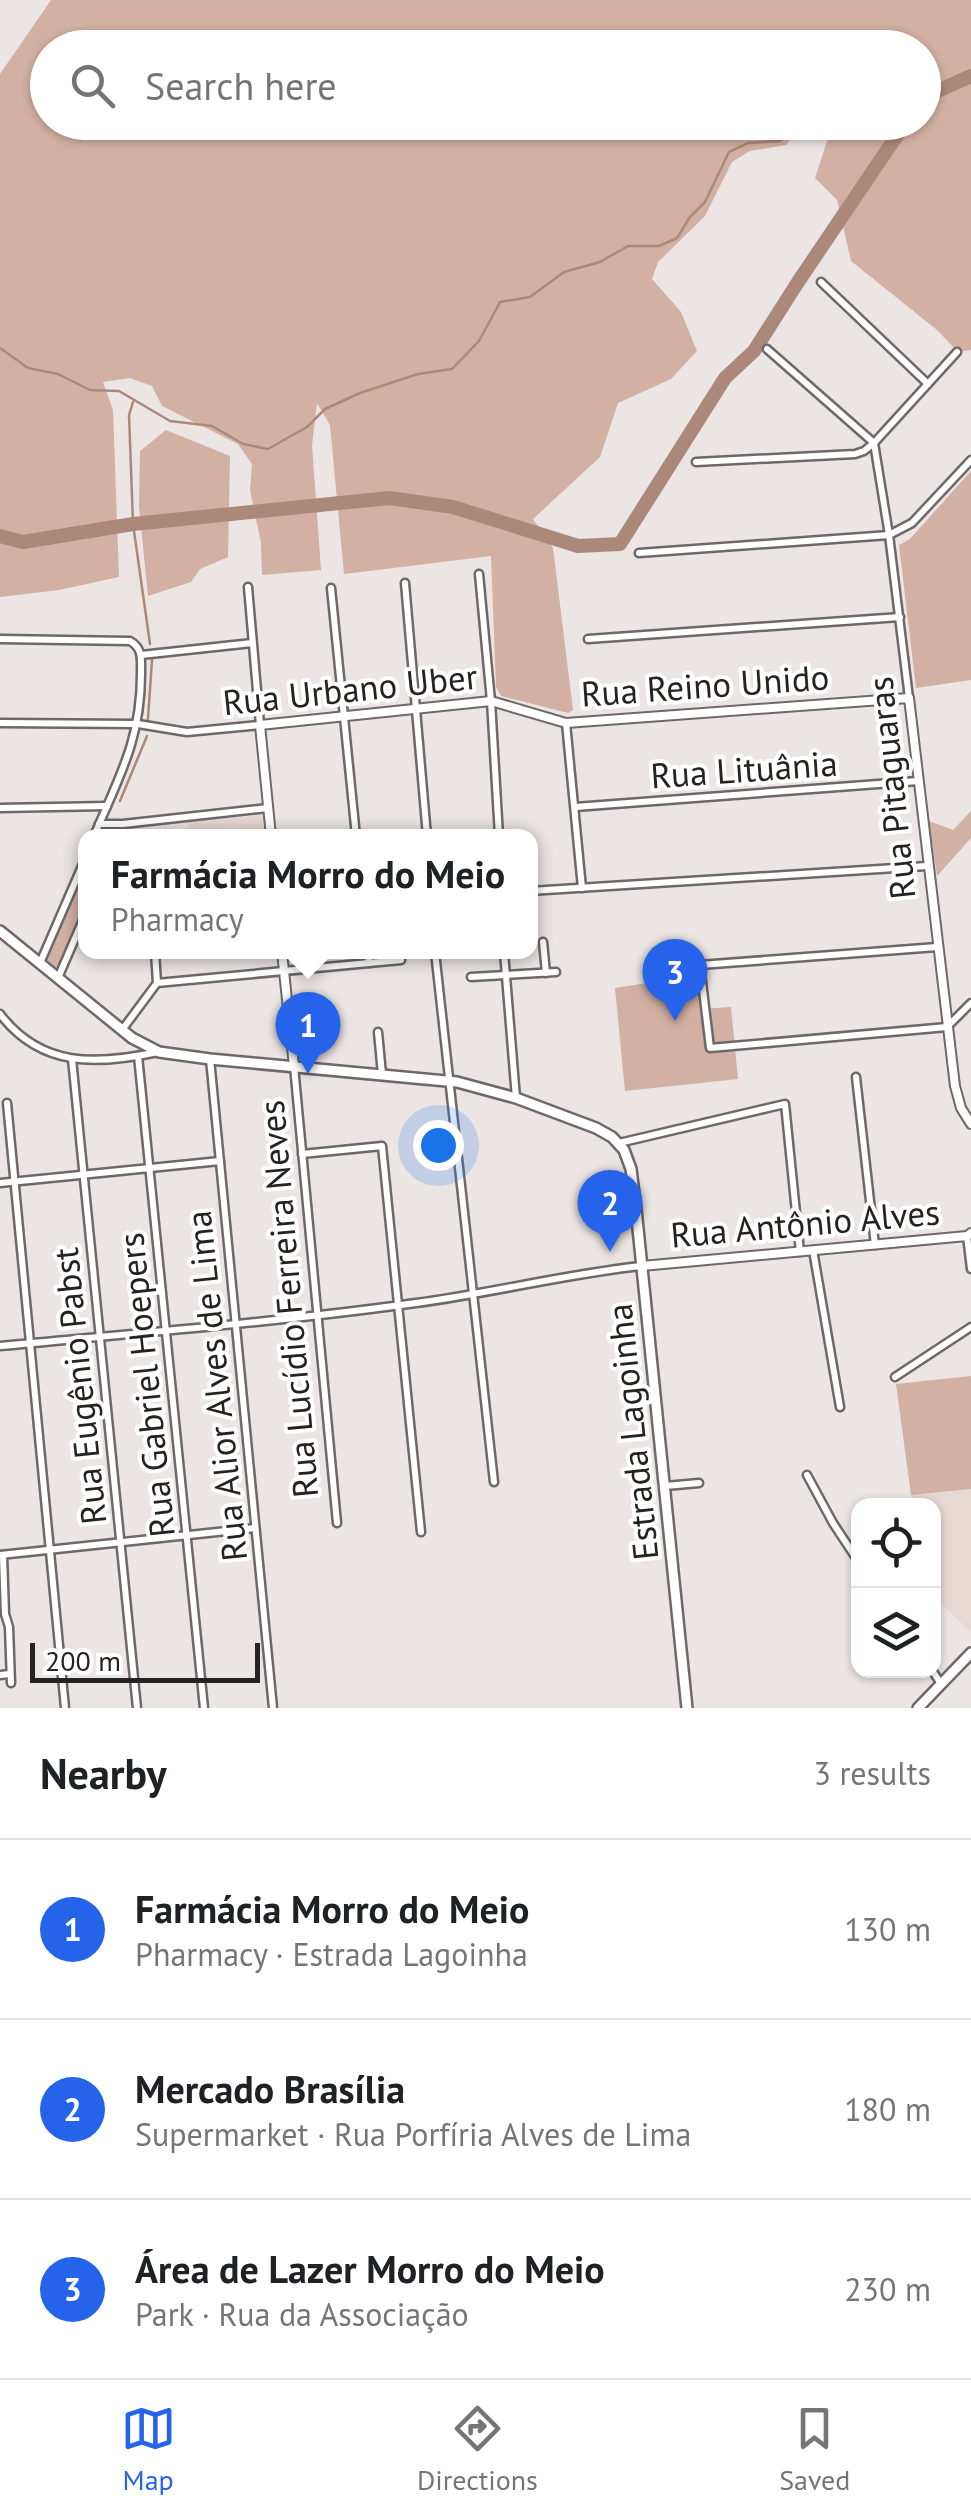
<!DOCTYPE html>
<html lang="en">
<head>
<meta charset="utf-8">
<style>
	:root { --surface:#fff; --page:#f2f2f2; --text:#202124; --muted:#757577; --line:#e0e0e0; --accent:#2563eb }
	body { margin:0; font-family:"PT Sans",sans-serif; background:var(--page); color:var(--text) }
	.controls { position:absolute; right:30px; bottom:30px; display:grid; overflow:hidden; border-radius:20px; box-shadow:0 2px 8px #0004 }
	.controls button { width:90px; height:90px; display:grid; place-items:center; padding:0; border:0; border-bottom:2px solid var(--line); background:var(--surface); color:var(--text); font:50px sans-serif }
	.scale { position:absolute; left:30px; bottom:25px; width:230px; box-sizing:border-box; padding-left:10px; border:5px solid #252322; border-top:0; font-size:28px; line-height:35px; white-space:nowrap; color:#252322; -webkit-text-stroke:8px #fff; paint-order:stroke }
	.you { position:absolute; left:438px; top:1145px; width:35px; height:35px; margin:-25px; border:8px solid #fff; border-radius:50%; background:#1a73e8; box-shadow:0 0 0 15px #1a73e833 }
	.badge { display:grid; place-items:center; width:65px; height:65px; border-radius:50%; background:var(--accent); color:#fff; font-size:32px; font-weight:700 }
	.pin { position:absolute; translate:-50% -82px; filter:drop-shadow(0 2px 5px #0008) }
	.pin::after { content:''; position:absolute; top:52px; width:35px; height:30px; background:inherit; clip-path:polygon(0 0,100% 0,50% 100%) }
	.popup { position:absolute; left:78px; top:829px; width:460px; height:130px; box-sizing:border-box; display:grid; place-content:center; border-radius:20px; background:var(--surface); filter:drop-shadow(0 2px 8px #0005); font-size:32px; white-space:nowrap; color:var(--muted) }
	.popup b { font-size:38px; color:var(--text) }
	.popup::after { content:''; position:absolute; left:50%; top:100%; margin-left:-20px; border:20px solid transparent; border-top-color:var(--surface) }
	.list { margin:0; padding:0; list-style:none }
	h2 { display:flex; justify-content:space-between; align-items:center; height:130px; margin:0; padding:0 40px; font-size:42px }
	h2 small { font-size:32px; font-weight:400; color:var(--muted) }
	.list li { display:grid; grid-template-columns:65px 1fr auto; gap:30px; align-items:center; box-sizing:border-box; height:180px; padding:0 40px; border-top:2px solid var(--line) }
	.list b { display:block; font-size:38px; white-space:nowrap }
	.list p { margin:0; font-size:32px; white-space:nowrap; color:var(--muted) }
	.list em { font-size:32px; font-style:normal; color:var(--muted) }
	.icon { flex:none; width:55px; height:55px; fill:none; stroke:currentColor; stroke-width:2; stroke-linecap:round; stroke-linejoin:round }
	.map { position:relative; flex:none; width:971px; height:1708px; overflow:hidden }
	.search { position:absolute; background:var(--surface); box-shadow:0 2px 8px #0004; left:30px; right:30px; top:30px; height:110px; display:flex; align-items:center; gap:25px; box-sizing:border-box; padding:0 35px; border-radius:55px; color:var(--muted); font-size:38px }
	.sheet { height:670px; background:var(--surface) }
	nav { display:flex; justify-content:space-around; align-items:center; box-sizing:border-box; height:140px; border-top:2px solid var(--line); background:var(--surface); font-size:28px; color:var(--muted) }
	nav a { display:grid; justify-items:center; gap:5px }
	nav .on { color:var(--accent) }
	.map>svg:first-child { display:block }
	.built { fill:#e6d8d3 }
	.green { fill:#d2b0a3 }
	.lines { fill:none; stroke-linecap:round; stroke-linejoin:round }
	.stream { stroke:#ac887b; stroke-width:2.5 }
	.river { stroke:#ac887b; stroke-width:14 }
	.minor-casing { stroke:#6e6968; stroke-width:11 }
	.tertiary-casing { stroke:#6e6968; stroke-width:12 }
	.secondary-casing { stroke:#6e6968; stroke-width:14 }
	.minor { stroke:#fff; stroke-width:6 }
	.tertiary { stroke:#fff; stroke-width:8 }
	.secondary { stroke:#fff; stroke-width:9 }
	.labels { text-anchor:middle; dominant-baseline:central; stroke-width:8; stroke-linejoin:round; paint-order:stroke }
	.street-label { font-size:35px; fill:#252322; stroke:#fff }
</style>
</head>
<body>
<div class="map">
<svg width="971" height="1708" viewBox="0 0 971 1708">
	<rect width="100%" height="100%" fill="#ebe5e3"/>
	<g class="built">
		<path d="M 263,815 L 265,836 L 189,836 L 188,822 Z"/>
		<path d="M 971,1489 L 971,1632 L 934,1597 L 934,1506 L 915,1505 L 911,1495 Z"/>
	</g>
	<g class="green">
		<path d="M 51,0 L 971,0 L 971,350 L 958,352 L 937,330 L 851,261 L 837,200 L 815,178 L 833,123 L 924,122 L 924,48 L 48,48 L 48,122 L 804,123 L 786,145 L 750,151 L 732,162 L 705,216 L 658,262 L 652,279 L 681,312 L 697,351 L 671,379 L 618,403 L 600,457 L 533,519 L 553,548 L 573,710 L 568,713 L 501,696 L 496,687 L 491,556 L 344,574 L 330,425 L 317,403 L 312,445 L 321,570 L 262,575 L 261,543 L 250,490 L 252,464 L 238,444 L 162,406 L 152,386 L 130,378 L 103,382 L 113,410 L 119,577 L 59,590 L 0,597 L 0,74 Z"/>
		<path d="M 166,430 L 230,456 L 228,557 L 200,569 L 191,582 L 148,596 L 139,507 L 140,451 Z"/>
		<path d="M 971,471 L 971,680 L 916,688 L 899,545 L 910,539 Z"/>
		<path d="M 971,811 L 971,838 L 937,876 L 929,821 L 953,830 Z"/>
		<path d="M 85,870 L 85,903 L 58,967 L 52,966 L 46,958 Z"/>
		<path d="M 697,975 L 702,1009 L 731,1007 L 738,1079 L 625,1091 L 615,988 Z"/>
		<path d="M 971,1376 L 971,1489 L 911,1495 L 896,1384 Z"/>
	</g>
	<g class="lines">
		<g class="stream">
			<path d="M 924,95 L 924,96"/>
			<path d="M 0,348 L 28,368 L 58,374 L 90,390 L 119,391 L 170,421 L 212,426 L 243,444 L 268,449 L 307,427 L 325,409 L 360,393 L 418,374 L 452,369 L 479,341 L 500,302 L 530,297 L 564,272 L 600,262 L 628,246 L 659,246 L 677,238 L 690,217 L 705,202 L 729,152 L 748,143 L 780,141 L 803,122"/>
			<path d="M 133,402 L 129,415 L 133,524 L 150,644"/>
			<path d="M 148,719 L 152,660"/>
			<path d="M 120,801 L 147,736"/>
		</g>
		<g class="river">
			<path d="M 924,97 L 971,76"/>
			<path d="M 0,536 L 23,542 L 133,524 L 389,498 L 453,507 L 578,546 L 620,544 L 725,378 L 754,351 L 798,282 L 906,122"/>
		</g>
		<g class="minor-casing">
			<g id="minor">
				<path d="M 821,282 L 928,384"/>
				<path d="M 767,349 L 874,443"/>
				<path d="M 874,443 L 889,535 L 909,698"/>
				<path d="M 696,462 L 855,454 L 864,451 L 874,443 L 957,352"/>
				<path d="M 639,553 L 889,535 L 912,523 L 971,460"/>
				<path d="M 479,574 L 491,701 L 499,836"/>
				<path d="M 405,583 L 427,836"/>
				<path d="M 331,588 L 356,836"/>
				<path d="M 0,639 L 130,641 C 143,648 141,660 141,674 C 141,740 119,777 94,836"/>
				<path d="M 588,639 L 900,617"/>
				<path d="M 141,655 L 252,643"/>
				<path d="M 0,723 L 138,724 L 187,732 L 260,725 L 248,587"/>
				<path d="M 566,723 L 582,888"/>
				<path d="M 575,807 L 918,781"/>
				<path d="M 0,808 L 107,806"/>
				<path d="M 99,824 L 123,824 L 268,808"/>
				<path d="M 530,891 L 927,866"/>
				<path d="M 543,942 L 546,973"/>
				<path d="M 937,947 L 700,965 L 710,1048 L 947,1027 L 971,1003"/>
				<path d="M 368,952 L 369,963"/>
				<path d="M 435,952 L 494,1482"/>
				<path d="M 504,952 L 516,1098"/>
				<path d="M 40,963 L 86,857"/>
				<path d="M 471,977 L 556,972"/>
				<path d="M 58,978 L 86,913"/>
				<path d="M 157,983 L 401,960"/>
				<path d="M 0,1014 C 41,1068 97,1065 158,1052"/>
				<path d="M 122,1030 L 157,983 L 155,952"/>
				<path d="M 378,1032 L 382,1074"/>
				<path d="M 138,1056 L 204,1708"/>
				<path d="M 72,1059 L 137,1708"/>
				<path d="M 210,1059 L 273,1708"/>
				<path d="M 294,1066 L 337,1523"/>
				<path d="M 856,1077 L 875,1245"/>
				<path d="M 7,1103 L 65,1708"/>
				<path d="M 619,1143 L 785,1104 L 800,1252"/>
				<path d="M 302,1154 L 382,1146 L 421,1532"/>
				<path d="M 0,1183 L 220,1161"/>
				<path d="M 967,1236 L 971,1269"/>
				<path d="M 813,1250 L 840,1407"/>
				<path d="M 0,1346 C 139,1333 278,1322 416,1303 C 492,1293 566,1274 641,1266"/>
				<path d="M 895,1377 L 971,1327"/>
				<path d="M 807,1475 L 833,1523 L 858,1561"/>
				<path d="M 665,1486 L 699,1483"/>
				<path d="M 0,1555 L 255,1528"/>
				<path d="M 3,1555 L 5,1614 L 9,1627 L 11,1683"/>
				<path d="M 932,1670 L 941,1684"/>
				<path d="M 0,1675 L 10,1674"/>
			</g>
		</g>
		<g class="tertiary-casing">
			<g id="tertiary">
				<path d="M 271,836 L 260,725 L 491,701 L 566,723 L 909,698 L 955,1086 L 961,1108 L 971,1124"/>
				<path d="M 282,952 L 294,1066"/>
				<path d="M 642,1266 L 967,1236 L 971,1233"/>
			</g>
		</g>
		<g class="secondary-casing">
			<g id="secondary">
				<path d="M 0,931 L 132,1038 L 159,1052 L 210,1059 L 457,1082 L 516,1098 L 596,1128 L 612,1137 L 624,1150 L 631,1169 L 636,1209 L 687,1708"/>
				<path d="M 918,1708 L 971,1653"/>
			</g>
		</g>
		<use href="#minor" class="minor"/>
		<use href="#tertiary" class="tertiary"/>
		<use href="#secondary" class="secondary"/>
	</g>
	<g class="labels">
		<g class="street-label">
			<text transform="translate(705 685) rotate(-4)">Rua Reino Unido</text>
			<text transform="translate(350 689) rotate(-6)">Rua Urbano Uber</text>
			<text transform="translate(744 769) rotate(-4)">Rua Lituânia</text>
			<text transform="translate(891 788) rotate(-96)">Rua Pitaguaras</text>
			<text transform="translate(805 1223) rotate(-5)">Rua Antônio Alves</text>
			<text transform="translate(288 1299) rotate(-95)">Rua Lucídio Ferreira Neves</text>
			<text transform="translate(146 1385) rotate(-96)">Rua Gabriel Hoepers</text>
			<text transform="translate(79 1386) rotate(-96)">Rua Eugênio Pabst</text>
			<text transform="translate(216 1386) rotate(-96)">Rua Alior Alves de Lima</text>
			<text transform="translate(632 1432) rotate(-96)">Estrada Lagoinha</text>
		</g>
	</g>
</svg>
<div class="controls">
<button><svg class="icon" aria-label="locate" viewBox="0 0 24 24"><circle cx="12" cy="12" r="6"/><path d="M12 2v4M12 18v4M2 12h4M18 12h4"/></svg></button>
<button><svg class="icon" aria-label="layers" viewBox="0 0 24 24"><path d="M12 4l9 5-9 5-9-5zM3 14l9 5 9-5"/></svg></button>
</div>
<div class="scale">200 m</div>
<div class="you"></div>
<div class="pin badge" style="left:308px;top:1074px">1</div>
<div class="popup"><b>Farmácia Morro do Meio</b>Pharmacy</div>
<div class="pin badge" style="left:610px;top:1252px">2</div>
<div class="pin badge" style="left:675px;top:1021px">3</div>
<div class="search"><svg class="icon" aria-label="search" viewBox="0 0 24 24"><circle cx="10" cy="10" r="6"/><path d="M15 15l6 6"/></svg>Search here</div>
</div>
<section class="sheet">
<h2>Nearby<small>3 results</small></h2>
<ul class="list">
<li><span class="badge">1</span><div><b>Farmácia Morro do Meio</b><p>Pharmacy · Estrada Lagoinha</p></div><em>130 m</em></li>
<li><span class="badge">2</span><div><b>Mercado Brasília</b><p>Supermarket · Rua Porfíria Alves de Lima</p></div><em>180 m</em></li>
<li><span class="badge">3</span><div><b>Área de Lazer Morro do Meio</b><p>Park · Rua da Associação</p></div><em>230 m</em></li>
</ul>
</section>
<nav>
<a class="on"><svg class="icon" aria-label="map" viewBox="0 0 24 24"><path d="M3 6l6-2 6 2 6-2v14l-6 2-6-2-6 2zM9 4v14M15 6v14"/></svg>Map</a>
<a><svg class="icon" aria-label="directions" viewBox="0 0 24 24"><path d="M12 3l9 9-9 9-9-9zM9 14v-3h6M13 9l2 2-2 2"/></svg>Directions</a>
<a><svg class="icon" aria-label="saved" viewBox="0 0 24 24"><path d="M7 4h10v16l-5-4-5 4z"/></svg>Saved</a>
</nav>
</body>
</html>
